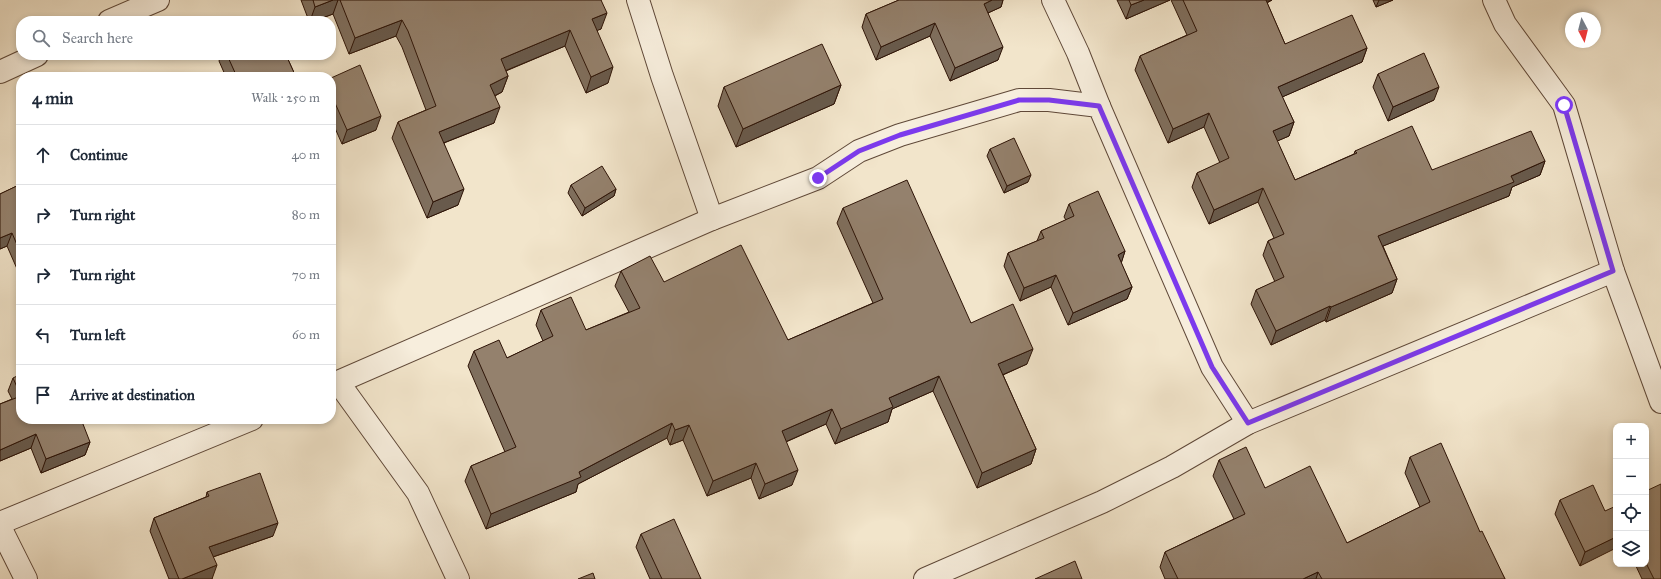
<!DOCTYPE html>
<html lang="en">
<head>
<meta charset="utf-8">
<style>
	:root { --surface:#fff; --page:#f2f2f3; --text:#1f2937; --muted:#747a83; --line:#e0e1e3 }
	body { margin:0; font-family:"IM FELL Great Primer",serif; background:var(--page); color:var(--text) }
	.controls { position:absolute; right:12px; bottom:12px; display:grid; overflow:hidden; border-radius:8px; box-shadow:0 2px 6px #0003 }
	.controls button { width:36px; height:36px; display:grid; place-items:center; padding:0; border:0; border-bottom:1px solid var(--line); background:var(--surface); color:var(--text); font:20px sans-serif }
	.compass { position:absolute; left:1565px; top:12px; width:36px; height:36px; border-radius:50%; background:var(--surface); box-shadow:0 2px 6px #0003; rotate:173deg }
	.stop { position:absolute; width:12px; height:12px; margin:-9px; border:3px solid #7c3aed; border-radius:50%; background:#fff }
	.stop.end { background:#7c3aed; border-color:#fff; box-shadow:0 1px 4px #0008 }
	.list { margin:0; padding:0; list-style:none }
	h2 { display:flex; justify-content:space-between; align-items:center; height:52px; margin:0; padding:0 16px; font-size:17px }
	h2 small { font-size:13px; font-weight:400; color:var(--muted) }
	.list li { display:grid; grid-template-columns:26px 1fr auto; gap:12px; align-items:center; box-sizing:border-box; height:60px; padding:0 16px; border-top:1px solid var(--line) }
	.list b { display:block; font-size:15px; white-space:nowrap }
	.list em { font-size:13px; font-style:normal; color:var(--muted) }
	.icon { flex:none; width:22px; height:22px; fill:none; stroke:currentColor; stroke-width:2; stroke-linecap:round; stroke-linejoin:round }
	.map { position:relative; flex:none; width:1661px; height:579px; overflow:hidden }
	.search { position:absolute; background:var(--surface); box-shadow:0 2px 6px #0003; left:16px; top:16px; width:320px; height:44px; display:flex; align-items:center; gap:10px; box-sizing:border-box; padding:0 14px; border-radius:16px; color:var(--muted); font-size:15px }
	.panel { position:absolute; background:var(--surface); box-shadow:0 2px 6px #0003; left:16px; top:72px; width:320px; height:352px; border-radius:16px }
	.map>svg:first-child { display:block }
	.lines { fill:none; stroke-linecap:round; stroke-linejoin:round }
	.street-casing { stroke:#5f4838; stroke-width:24 }
	.street { stroke:#f7eedd; stroke-width:22 }
	.wall { fill:#7f6f5e; stroke:#2e1407 }
	.shaded-wall { fill:#685a4c; stroke:#2e1407 }
	.building { fill:#94816d; stroke:#2e1407 }
	.route { stroke:#7c3aed; stroke-width:5 }
</style>
</head>
<body>
<div class="map">
<svg width="1661" height="579" viewBox="0 0 1661 579">
	<rect width="100%" height="100%" fill="#f2e5cb"/>
	<filter id="stains"><feTurbulence type="fractalNoise" baseFrequency=".005" numOctaves="4"/><feColorMatrix values="0 0 0 0 .2 0 0 0 0 .09 0 0 0 0 .02 0 0 0 .5 -.17"/></filter>
	<radialGradient id="worn" r=".72"><stop offset=".6" stop-color="#630" stop-opacity="0"/><stop offset="1" stop-color="#630" stop-opacity=".3"/></radialGradient>
	<g class="lines">
		<g class="street-casing">
			<g id="street">
				<path d="M 638,0 L 662,76 L 712,219"/>
				<path d="M 1053,0 L 1078,53 L 1099,106"/>
				<path d="M 1494,0 L 1505,24 L 1564,105 L 1613,271 L 1661,402"/>
				<path d="M 109,21 L 158,0"/>
				<path d="M 0,72 L 37,55"/>
				<path d="M 338,382 L 418,493 L 458,579"/>
				<path d="M 331,385 L 712,219 L 818,178 L 859,151 L 900,135 L 1019,100 L 1049,100 L 1099,106 L 1212,367 L 1248,423"/>
				<path d="M 0,523 L 252,419"/>
				<path d="M 0,527 L 26,579"/>
				<path d="M 925,579 L 1102,502 L 1172,467 L 1248,423 L 1613,271"/>
			</g>
		</g>
		<use href="#street" class="street"/>
	</g>
	<g class="wall">
		<path d="M 301,0 L 601,0 L 601,29 L 597,30 L 608,83 L 586,93 L 565,46 L 506,71 L 508,76 L 502,92 L 495,96 L 494,123 L 444,143 L 458,205 L 427,218 L 392,138 L 398,122 L 426,110 L 402,47 L 396,36 L 349,54 L 333,14 L 314,21 L 309,21 Z"/>
		<path d="M 899,0 L 1003,0 L 1001,7 L 988,13 L 998,60 L 950,81 L 930,36 L 876,60 L 862,27 L 866,14 Z"/>
		<path d="M 1117,0 L 1170,0 L 1126,19 Z"/>
		<path d="M 1171,0 L 1272,0 L 1267,3 L 1285,44 L 1367,48 L 1362,62 L 1282,97 L 1294,122 L 1289,136 L 1277,141 L 1295,180 L 1354,154 L 1355,151 L 1432,170 L 1545,161 L 1540,175 L 1512,187 L 1509,196 L 1383,246 L 1397,279 L 1392,293 L 1326,322 L 1325,320 L 1271,345 L 1251,304 L 1256,290 L 1275,282 L 1263,255 L 1268,241 L 1274,238 L 1258,202 L 1209,224 L 1192,187 L 1197,173 L 1220,163 L 1204,127 L 1168,143 L 1135,70 L 1140,56 L 1187,35 Z"/>
		<path d="M 1373,0 L 1393,0 L 1376,7 Z"/>
		<path d="M 221,55 L 286,55 L 296,77 L 226,77 L 219,61 Z"/>
		<path d="M 1378,74 L 1434,100 L 1388,121 L 1373,87 Z"/>
		<path d="M 331,78 L 376,130 L 342,144 L 331,119 Z"/>
		<path d="M 841,85 L 834,104 L 736,147 L 718,106 L 724,87 Z"/>
		<path d="M 990,149 L 1028,182 L 1004,193 L 987,156 Z"/>
		<path d="M 21,184 L 21,278 L 7,246 L 0,249 L 0,194 Z"/>
		<path d="M 571,185 L 616,189 L 614,196 L 582,216 L 568,193 Z"/>
		<path d="M 1069,204 L 1125,251 L 1121,263 L 1132,287 L 1127,299 L 1068,325 L 1051,287 L 1020,301 L 1004,266 L 1008,253 L 1037,241 L 1041,231 L 1066,220 L 1064,217 Z"/>
		<path d="M 843,208 L 971,323 L 1027,364 L 1003,375 L 1036,449 L 1031,464 L 977,488 L 933,391 L 892,409 L 888,422 L 835,444 L 826,424 L 786,442 L 792,485 L 759,499 L 751,478 L 707,496 L 683,440 L 670,445 L 667,438 L 578,484 L 576,492 L 486,529 L 465,481 L 471,466 L 505,452 L 468,366 L 474,351 L 507,358 L 543,341 L 536,325 L 541,310 L 586,330 L 629,312 L 615,286 L 621,271 L 664,282 L 788,340 L 873,303 L 837,223 Z"/>
		<path d="M 13,378 L 90,442 L 85,455 L 41,473 L 31,448 L 0,461 L 0,404 L 12,399 L 8,391 Z"/>
		<path d="M 1410,457 L 1480,532 L 1505,579 L 1165,579 L 1160,567 L 1165,552 L 1234,519 L 1213,476 L 1219,460 L 1265,488 L 1347,543 L 1420,507 L 1405,473 Z"/>
		<path d="M 207,492 L 273,536 L 213,557 L 212,579 L 169,579 L 150,531 L 154,518 L 206,497 Z"/>
		<path d="M 1560,500 L 1605,511 L 1580,566 L 1555,514 Z"/>
		<path d="M 641,534 L 701,579 L 650,579 L 636,547 Z"/>
		<path d="M 1635,564 L 1646,564 L 1661,579 L 1642,579 Z"/>
	</g>
	<g class="shaded-wall">
		<path d="M 333,0 L 338,0 L 333,14 L 314,21 L 310,21 L 315,7 Z"/>
		<path d="M 992,0 L 1003,0 L 1001,7 L 979,17 L 984,4 Z"/>
		<path d="M 1144,0 L 1170,0 L 1126,19 L 1131,5 Z"/>
		<path d="M 1260,0 L 1272,0 L 1257,7 Z"/>
		<path d="M 1379,0 L 1393,0 L 1376,7 Z"/>
		<path d="M 607,13 L 601,29 L 586,35 L 592,19 Z"/>
		<path d="M 402,20 L 396,36 L 349,54 L 355,38 Z"/>
		<path d="M 935,23 L 930,36 L 876,60 L 881,47 Z"/>
		<path d="M 570,30 L 565,46 L 495,75 L 501,59 Z"/>
		<path d="M 1003,47 L 998,60 L 950,81 L 955,68 Z"/>
		<path d="M 1367,48 L 1362,62 L 1273,101 L 1278,87 Z"/>
		<path d="M 613,67 L 608,83 L 586,93 L 591,77 Z"/>
		<path d="M 508,76 L 502,92 L 484,101 L 490,85 Z"/>
		<path d="M 841,85 L 834,104 L 736,147 L 743,129 Z"/>
		<path d="M 1439,87 L 1434,100 L 1388,121 L 1393,107 Z"/>
		<path d="M 500,107 L 494,123 L 433,147 L 439,132 Z"/>
		<path d="M 1209,113 L 1204,127 L 1168,143 L 1173,129 Z"/>
		<path d="M 381,116 L 376,130 L 342,144 L 347,130 Z"/>
		<path d="M 1294,122 L 1289,136 L 1268,145 L 1273,131 Z"/>
		<path d="M 1545,161 L 1540,175 L 1512,187 L 1509,196 L 1373,250 L 1378,236 Z"/>
		<path d="M 1031,175 L 1028,182 L 1004,193 L 1007,186 Z"/>
		<path d="M 1263,188 L 1258,202 L 1209,224 L 1214,210 Z"/>
		<path d="M 464,189 L 458,205 L 427,218 L 433,202 Z"/>
		<path d="M 616,189 L 614,196 L 582,216 L 585,208 Z"/>
		<path d="M 12,233 L 7,246 L 0,249 L 0,238 Z"/>
		<path d="M 1125,251 L 1121,264 L 1118,255 Z"/>
		<path d="M 1056,275 L 1051,287 L 1020,301 L 1024,288 Z"/>
		<path d="M 1397,279 L 1392,293 L 1326,322 L 1331,307 Z"/>
		<path d="M 1132,287 L 1127,299 L 1068,325 L 1073,313 Z"/>
		<path d="M 1330,306 L 1325,320 L 1271,345 L 1276,331 Z"/>
		<path d="M 1033,349 L 1027,364 L 993,379 L 998,364 Z"/>
		<path d="M 939,376 L 933,391 L 892,409 L 888,422 L 835,444 L 841,429 L 889,398 Z"/>
		<path d="M 832,409 L 826,424 L 776,446 L 782,431 Z"/>
		<path d="M 672,423 L 667,438 L 578,484 L 576,492 L 486,529 L 491,514 L 579,472 Z"/>
		<path d="M 689,425 L 683,440 L 670,445 L 675,430 Z"/>
		<path d="M 36,434 L 31,448 L 0,461 L 0,450 Z"/>
		<path d="M 90,442 L 85,455 L 41,473 L 46,459 Z"/>
		<path d="M 1036,449 L 1031,464 L 977,488 L 982,473 Z"/>
		<path d="M 756,463 L 751,478 L 707,496 L 713,481 Z"/>
		<path d="M 798,470 L 792,485 L 759,499 L 765,484 Z"/>
		<path d="M 278,523 L 273,536 L 204,560 L 209,547 Z"/>
		<path d="M 1616,537 L 1616,548 L 1580,566 L 1585,552 Z"/>
		<path d="M 217,565 L 212,579 L 182,579 Z"/>
		<path d="M 1318,572 L 1316,579 L 1303,579 Z"/>
	</g>
	<g class="building">
		<path d="M 313,0 L 333,0 L 315,7 Z"/>
		<path d="M 340,0 L 601,0 L 607,13 L 592,19 L 613,67 L 591,77 L 570,30 L 501,59 L 508,76 L 490,85 L 500,107 L 439,132 L 464,189 L 433,202 L 398,122 L 436,106 L 408,31 L 402,20 L 355,38 Z"/>
		<path d="M 899,0 L 992,0 L 984,4 L 1003,47 L 955,68 L 935,23 L 881,47 L 866,14 Z"/>
		<path d="M 1129,0 L 1144,0 L 1131,5 Z"/>
		<path d="M 1183,0 L 1266,0 L 1285,44 L 1352,15 L 1367,48 L 1278,87 L 1294,122 L 1273,131 L 1295,180 L 1357,153 L 1355,151 L 1412,126 L 1432,170 L 1531,131 L 1545,161 L 1511,176 L 1514,182 L 1378,236 L 1397,279 L 1331,307 L 1330,306 L 1276,331 L 1256,290 L 1284,277 L 1268,241 L 1284,234 L 1263,188 L 1214,210 L 1197,173 L 1229,158 L 1209,113 L 1173,129 L 1140,56 L 1197,31 Z"/>
		<path d="M 822,44 L 841,85 L 743,129 L 724,87 Z"/>
		<path d="M 1424,53 L 1439,87 L 1393,107 L 1378,74 Z"/>
		<path d="M 227,55 L 286,55 L 296,77 L 237,77 Z"/>
		<path d="M 360,65 L 381,116 L 347,130 L 331,94 L 331,78 Z"/>
		<path d="M 1014,138 L 1031,175 L 1007,186 L 990,149 Z"/>
		<path d="M 602,166 L 616,189 L 585,208 L 571,185 Z"/>
		<path d="M 907,180 L 971,323 L 1013,304 L 1033,349 L 998,364 L 1036,449 L 982,473 L 939,376 L 889,398 L 893,407 L 841,429 L 832,409 L 782,431 L 798,470 L 765,484 L 756,463 L 713,481 L 689,425 L 675,430 L 672,423 L 579,472 L 581,477 L 491,514 L 471,466 L 516,447 L 474,351 L 499,340 L 507,358 L 553,336 L 541,310 L 571,297 L 586,330 L 640,308 L 621,271 L 650,256 L 664,282 L 741,245 L 788,340 L 883,299 L 843,208 Z"/>
		<path d="M 21,184 L 21,254 L 12,233 L 0,238 L 0,194 Z"/>
		<path d="M 1098,191 L 1125,251 L 1118,255 L 1132,287 L 1073,313 L 1056,275 L 1024,288 L 1008,253 L 1044,238 L 1041,231 L 1074,216 L 1069,204 Z"/>
		<path d="M 21,374 L 21,419 L 81,419 L 90,442 L 46,459 L 36,434 L 0,450 L 0,404 L 21,396 L 13,378 Z"/>
		<path d="M 1441,443 L 1480,532 L 1482,531 L 1505,579 L 1322,579 L 1318,572 L 1303,579 L 1178,579 L 1165,552 L 1245,514 L 1219,460 L 1246,447 L 1265,488 L 1310,466 L 1347,543 L 1430,502 L 1410,457 Z"/>
		<path d="M 260,473 L 278,523 L 209,547 L 217,565 L 182,579 L 179,579 L 154,518 L 209,496 L 207,492 Z"/>
		<path d="M 1661,484 L 1661,579 L 1654,579 L 1646,563 L 1646,491 Z"/>
		<path d="M 1593,485 L 1605,511 L 1616,506 L 1616,537 L 1585,552 L 1560,500 Z"/>
		<path d="M 674,519 L 701,579 L 662,579 L 641,534 Z"/>
		<path d="M 1075,561 L 1082,579 L 1035,579 Z"/>
		<path d="M 593,573 L 595,579 L 578,579 Z"/>
	</g>
	<g class="lines">
		<path class="route" d="M 818,178 L 859,151 L 900,135 L 1019,100 L 1049,100 L 1099,106 L 1212,367 L 1248,423 L 1613,271 L 1564,105"/>
	</g>
	<rect width="100%" height="100%" filter="url(#stains)"/>
	<rect width="100%" height="100%" fill="url(#worn)"/>
</svg>
<div class="controls">
<button>+</button>
<button>−</button>
<button><svg class="icon" aria-label="locate" viewBox="0 0 24 24"><circle cx="12" cy="12" r="6"/><path d="M12 2v4M12 18v4M2 12h4M18 12h4"/></svg></button>
<button><svg class="icon" aria-label="layers" viewBox="0 0 24 24"><path d="M12 4l9 5-9 5-9-5zM3 14l9 5 9-5"/></svg></button>
</div>
<svg class="compass" viewBox="-18 -18 36 36"><path d="M0-13l5 13h-10z" fill="#e53935"/><path d="M0 13l5-13h-10z" fill="#747a83"/></svg>
<div class="stop" style="left:1564px;top:105px"></div>
<div class="stop end" style="left:818px;top:178px"></div>
<div class="search"><svg class="icon" aria-label="search" viewBox="0 0 24 24"><circle cx="10" cy="10" r="6"/><path d="M15 15l6 6"/></svg>Search here</div>
<section class="panel">
<h2>4 min<small>Walk · 250 m</small></h2>
<ul class="list">
<li><svg class="icon" aria-label="ahead" viewBox="0 0 24 24"><path d="M12 20V5M6 11l6-6 6 6"/></svg><div><b>Continue</b></div><em>40 m</em></li>
<li><svg class="icon" aria-label="right" viewBox="0 0 24 24"><path d="M7 20v-9h11M14 6l5 5-5 5"/></svg><div><b>Turn right</b></div><em>80 m</em></li>
<li><svg class="icon" aria-label="right" viewBox="0 0 24 24"><path d="M7 20v-9h11M14 6l5 5-5 5"/></svg><div><b>Turn right</b></div><em>70 m</em></li>
<li><svg class="icon" aria-label="left" viewBox="0 0 24 24"><path d="M17 20v-9H6M10 6l-5 5 5 5"/></svg><div><b>Turn left</b></div><em>60 m</em></li>
<li><svg class="icon" aria-label="arrive" viewBox="0 0 24 24"><path d="M6 21V4h12l-3 4 3 4H6"/></svg><div><b>Arrive at destination</b></div></li>
</ul>
</section>
</div>
</body>
</html>
